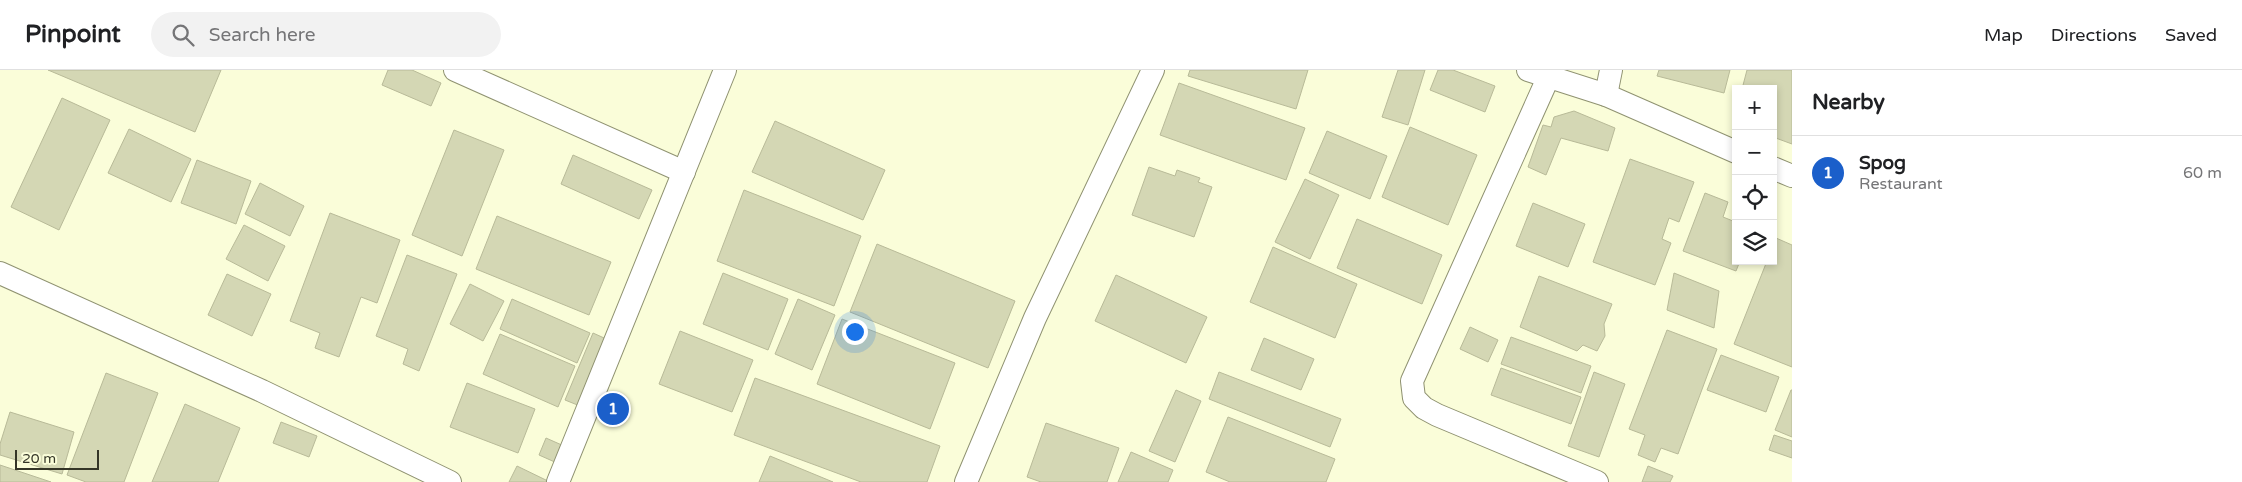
<!DOCTYPE html>
<html lang="en">
<head>
<meta charset="utf-8">
<style>
	:root { --surface:#fff; --page:#f2f2f2; --text:#202124; --muted:#757577; --line:#e0e0e0; --accent:#1b5fca }
	body { margin:0; font-family:"Varela Round",sans-serif; background:var(--page); color:var(--text) }
	.controls { position:absolute; right:15px; top:15px; display:grid; overflow:hidden; border-radius:0px; box-shadow:0 2px 8px #0003 }
	.controls button { width:45px; height:45px; display:grid; place-items:center; padding:0; border:0; border-bottom:1px solid var(--line); background:var(--surface); color:var(--text); font:25px sans-serif }
	.scale { position:absolute; left:15px; bottom:12px; width:84px; box-sizing:border-box; padding-left:5px; border:2px solid #343527; border-top:0; font-size:14px; line-height:18px; white-space:nowrap; color:#343527; -webkit-text-stroke:4px #fafdd9; paint-order:stroke }
	.you { position:absolute; left:854px; top:261px; width:18px; height:18px; margin:-12px; border:4px solid #fff; border-radius:50%; background:#1a73e8; box-shadow:0 0 0 8px #1a73e833 }
	.badge { display:grid; place-items:center; width:32px; height:32px; border-radius:50%; background:var(--accent); color:#fff; font-size:16px; font-weight:700 }
	.pin { position:absolute; translate:-50% -50%; border:2px solid #fff; box-shadow:0 1px 5px #0006 }
	.list { margin:0; padding:0; list-style:none }
	h2 { display:flex; justify-content:space-between; align-items:center; height:65px; margin:0; padding:0 20px; font-size:21px }
	h2 small { font-size:16px; font-weight:400; color:var(--muted) }
	.list li { display:grid; grid-template-columns:32px 1fr auto; gap:15px; align-items:center; box-sizing:border-box; height:75px; padding:0 20px; border-top:1px solid var(--line) }
	.list b { display:block; font-size:19px; white-space:nowrap }
	.list p { margin:0; font-size:16px; white-space:nowrap; color:var(--muted) }
	.list em { font-size:16px; font-style:normal; color:var(--muted) }
	.icon { flex:none; width:28px; height:28px; fill:none; stroke:currentColor; stroke-width:2; stroke-linecap:round; stroke-linejoin:round }
	.map { position:relative; flex:none; width:1792px; height:412px; overflow:hidden }
	header { display:flex; align-items:center; gap:30px; box-sizing:border-box; height:70px; padding:0 25px; background:var(--surface); border-bottom:1px solid var(--line) }
	header strong { font-size:24px }
	nav { display:flex; gap:28px; margin-inline-start:auto; font-size:18px }
	.search { width:350px; height:45px; background:var(--page); display:flex; align-items:center; gap:12px; box-sizing:border-box; padding:0 18px; border-radius:28px; color:var(--muted); font-size:19px }
	main { display:flex }
	aside { flex:1; background:var(--surface) }
	.map>svg:first-child { display:block }
	.building { fill:#d4d7b4; stroke:#b8ba98 }
	.lines { fill:none; stroke-linecap:round; stroke-linejoin:round }
	.minor-casing { stroke:#8f9271; stroke-width:24 }
	.minor { stroke:#fff; stroke-width:22 }
</style>
</head>
<body>
<header>
<strong>Pinpoint</strong>
<div class="search"><svg class="icon" aria-label="search" viewBox="0 0 24 24"><circle cx="10" cy="10" r="6"/><path d="M15 15l6 6"/></svg>Search here</div>
<nav><a>Map</a><a>Directions</a><a>Saved</a></nav>
</header>
<main>
<div class="map">
<svg width="1792" height="412" viewBox="0 0 1792 412">
	<rect width="100%" height="100%" fill="#fafdd9"/>
	<g class="building">
		<path d="M 48,0 L 221,0 L 195,62 Z"/>
		<path d="M 388,0 L 412,0 L 441,13 L 431,36 L 382,15 Z"/>
		<path d="M 1190,0 L 1308,0 L 1296,39 L 1188,6 Z"/>
		<path d="M 1398,0 L 1425,0 L 1408,55 L 1382,47 Z"/>
		<path d="M 1438,0 L 1453,0 L 1495,16 L 1485,42 L 1430,20 Z"/>
		<path d="M 1659,0 L 1730,0 L 1724,23 L 1657,6 Z"/>
		<path d="M 1747,0 L 1792,0 L 1792,74 L 1773,67 L 1773,19 L 1742,19 Z"/>
		<path d="M 1179,13 L 1305,58 L 1286,110 L 1160,65 Z"/>
		<path d="M 62,28 L 110,50 L 59,160 L 11,137 Z"/>
		<path d="M 1574,41 L 1615,58 L 1608,81 L 1561,68 L 1546,105 L 1528,97 L 1543,55 L 1551,57 L 1554,47 Z"/>
		<path d="M 775,51 L 885,100 L 863,150 L 752,102 Z"/>
		<path d="M 1410,57 L 1477,85 L 1448,155 L 1382,127 Z"/>
		<path d="M 129,59 L 191,89 L 171,132 L 108,103 Z"/>
		<path d="M 454,60 L 504,80 L 462,186 L 412,165 Z"/>
		<path d="M 1327,61 L 1387,86 L 1370,129 L 1309,103 Z"/>
		<path d="M 573,85 L 652,120 L 639,149 L 561,114 Z"/>
		<path d="M 1630,89 L 1694,112 L 1679,152 L 1669,148 L 1662,169 L 1671,173 L 1655,215 L 1593,192 Z"/>
		<path d="M 197,90 L 251,111 L 236,154 L 181,133 Z"/>
		<path d="M 1149,97 L 1175,106 L 1177,100 L 1200,108 L 1198,112 L 1212,117 L 1194,167 L 1132,145 Z"/>
		<path d="M 1305,109 L 1339,125 L 1310,189 L 1275,172 Z"/>
		<path d="M 260,113 L 304,136 L 290,166 L 245,144 Z"/>
		<path d="M 744,120 L 861,166 L 834,236 L 717,191 Z"/>
		<path d="M 1705,123 L 1728,132 L 1723,147 L 1733,151 L 1736,144 L 1736,191 L 1740,191 L 1736,201 L 1683,181 Z"/>
		<path d="M 1533,133 L 1585,154 L 1568,197 L 1516,176 Z"/>
		<path d="M 330,143 L 400,170 L 377,233 L 361,227 L 339,287 L 315,278 L 320,263 L 290,251 Z"/>
		<path d="M 497,146 L 611,192 L 589,245 L 476,199 Z"/>
		<path d="M 1357,149 L 1442,185 L 1422,234 L 1337,198 Z"/>
		<path d="M 244,155 L 285,176 L 268,211 L 226,189 Z"/>
		<path d="M 1776,168 L 1792,175 L 1792,297 L 1734,274 L 1767,191 L 1773,191 L 1773,175 Z"/>
		<path d="M 877,174 L 1015,231 L 988,298 L 850,242 Z"/>
		<path d="M 1273,177 L 1357,214 L 1335,268 L 1250,232 Z"/>
		<path d="M 407,185 L 457,204 L 419,301 L 403,294 L 408,279 L 376,266 Z"/>
		<path d="M 723,203 L 788,229 L 768,280 L 703,254 Z"/>
		<path d="M 1674,203 L 1719,221 L 1714,258 L 1667,240 Z"/>
		<path d="M 227,204 L 271,224 L 252,266 L 208,245 Z"/>
		<path d="M 1116,205 L 1207,247 L 1186,293 L 1095,251 Z"/>
		<path d="M 1539,206 L 1612,234 L 1604,254 L 1605,266 L 1597,281 L 1583,275 L 1577,281 L 1520,257 Z"/>
		<path d="M 470,214 L 504,231 L 483,271 L 450,254 Z"/>
		<path d="M 512,229 L 590,263 L 577,293 L 500,259 Z"/>
		<path d="M 798,229 L 835,245 L 812,300 L 775,284 Z"/>
		<path d="M 842,249 L 955,293 L 930,359 L 817,314 Z"/>
		<path d="M 1470,257 L 1498,270 L 1488,292 L 1460,279 Z"/>
		<path d="M 1667,260 L 1717,279 L 1678,384 L 1661,378 L 1655,392 L 1638,385 L 1645,365 L 1629,359 Z"/>
		<path d="M 680,261 L 753,290 L 732,342 L 659,314 Z"/>
		<path d="M 593,263 L 613,272 L 585,338 L 565,330 Z"/>
		<path d="M 500,264 L 575,296 L 558,337 L 483,304 Z"/>
		<path d="M 1511,267 L 1591,296 L 1581,323 L 1501,294 Z"/>
		<path d="M 1264,268 L 1314,289 L 1301,320 L 1251,300 Z"/>
		<path d="M 1721,285 L 1779,307 L 1766,342 L 1707,320 Z"/>
		<path d="M 1501,298 L 1581,327 L 1571,354 L 1491,325 Z"/>
		<path d="M 1219,302 L 1341,349 L 1330,377 L 1209,329 Z"/>
		<path d="M 1594,302 L 1625,314 L 1599,387 L 1568,376 Z"/>
		<path d="M 106,303 L 158,323 L 124,412 L 86,412 L 67,405 Z"/>
		<path d="M 755,308 L 940,376 L 927,412 L 861,412 L 734,365 Z"/>
		<path d="M 467,313 L 535,339 L 518,383 L 450,357 Z"/>
		<path d="M 1176,320 L 1201,331 L 1175,392 L 1149,381 Z"/>
		<path d="M 1791,320 L 1792,320 L 1792,367 L 1775,360 Z"/>
		<path d="M 185,334 L 240,358 L 218,412 L 152,412 Z"/>
		<path d="M 10,342 L 74,362 L 62,404 L 0,385 L 0,374 Z"/>
		<path d="M 1228,347 L 1335,389 L 1326,412 L 1230,412 L 1206,402 Z"/>
		<path d="M 281,352 L 317,366 L 309,387 L 273,373 Z"/>
		<path d="M 1046,353 L 1119,378 L 1107,412 L 1041,412 L 1027,407 Z"/>
		<path d="M 1774,365 L 1792,371 L 1792,388 L 1769,380 Z"/>
		<path d="M 546,368 L 564,376 L 557,393 L 539,385 Z"/>
		<path d="M 1131,382 L 1173,400 L 1168,412 L 1118,412 Z"/>
		<path d="M 770,386 L 833,412 L 759,412 Z"/>
		<path d="M 0,395 L 51,412 L 0,412 Z"/>
		<path d="M 517,396 L 550,412 L 509,412 Z"/>
		<path d="M 1648,396 L 1673,406 L 1670,412 L 1642,412 Z"/>
	</g>
	<g class="lines">
		<g class="minor-casing">
			<g id="minor">
				<path d="M 455,0 L 684,102"/>
				<path d="M 1528,0 L 1606,25 L 1736,82"/>
				<path d="M 1548,8 L 1412,311 L 1414,328 L 1424,338 L 1437,345 L 1597,412"/>
				<path d="M 1606,25 L 1611,0"/>
				<path d="M 1773,98 L 1792,106"/>
				<path d="M 0,203 L 262,321 L 450,412"/>
				<path d="M 558,412 L 725,0"/>
				<path d="M 966,412 L 1035,248 L 1153,0"/>
			</g>
		</g>
		<use href="#minor" class="minor"/>
	</g>
</svg>
<div class="controls">
<button>+</button>
<button>−</button>
<button><svg class="icon" aria-label="locate" viewBox="0 0 24 24"><circle cx="12" cy="12" r="6"/><path d="M12 2v4M12 18v4M2 12h4M18 12h4"/></svg></button>
<button><svg class="icon" aria-label="layers" viewBox="0 0 24 24"><path d="M12 4l9 5-9 5-9-5zM3 14l9 5 9-5"/></svg></button>
</div>
<div class="scale">20 m</div>
<div class="you"></div>
<div class="pin badge" style="left:613px;top:339px">1</div>
</div>
<aside>
<h2>Nearby<small></small></h2>
<ul class="list">
<li><span class="badge">1</span><div><b>Spog</b><p>Restaurant</p></div><em>60 m</em></li>
</ul>
</aside>
</main>
</body>
</html>
